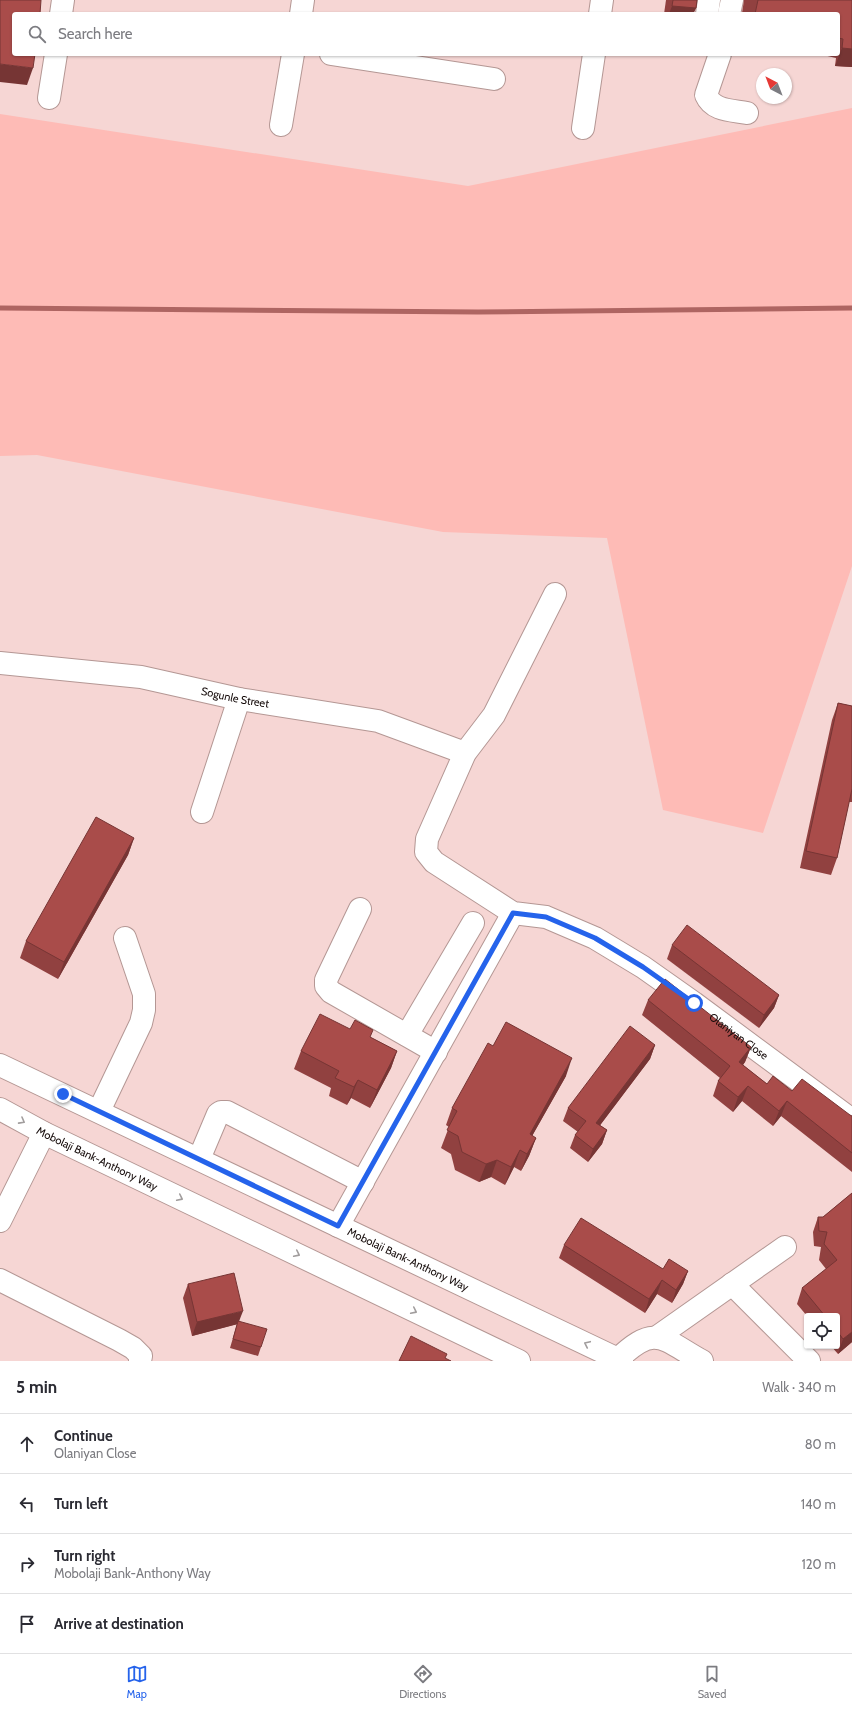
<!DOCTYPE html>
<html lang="en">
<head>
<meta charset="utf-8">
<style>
	:root { --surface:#fff; --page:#f2f2f3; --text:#2b2b33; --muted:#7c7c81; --line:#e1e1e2; --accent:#2563eb }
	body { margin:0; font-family:Cabin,sans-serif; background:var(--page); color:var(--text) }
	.controls { position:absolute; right:12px; bottom:12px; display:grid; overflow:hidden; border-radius:4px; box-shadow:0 1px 3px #0004 }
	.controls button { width:36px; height:36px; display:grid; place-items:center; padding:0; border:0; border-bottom:1px solid var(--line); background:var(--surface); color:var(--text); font:20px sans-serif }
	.compass { position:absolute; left:756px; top:68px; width:36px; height:36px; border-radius:50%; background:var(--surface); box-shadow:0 1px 3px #0004; rotate:318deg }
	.stop { position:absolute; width:12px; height:12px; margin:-9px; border:3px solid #2563eb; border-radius:50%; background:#fff }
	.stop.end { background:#2563eb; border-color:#fff; box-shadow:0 1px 4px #0008 }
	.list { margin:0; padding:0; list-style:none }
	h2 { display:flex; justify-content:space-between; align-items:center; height:52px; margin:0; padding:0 16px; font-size:17px }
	h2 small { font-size:13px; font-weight:400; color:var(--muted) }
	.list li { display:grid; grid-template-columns:26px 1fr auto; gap:12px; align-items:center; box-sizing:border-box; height:60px; padding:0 16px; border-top:1px solid var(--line) }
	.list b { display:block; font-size:15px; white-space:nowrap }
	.list p { margin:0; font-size:13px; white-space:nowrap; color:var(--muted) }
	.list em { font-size:13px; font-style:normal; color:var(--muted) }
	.icon { flex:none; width:22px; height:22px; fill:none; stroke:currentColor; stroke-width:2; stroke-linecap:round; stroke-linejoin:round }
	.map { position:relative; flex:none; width:852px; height:1361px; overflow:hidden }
	.search { position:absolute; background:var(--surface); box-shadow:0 1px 3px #0004; left:12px; right:12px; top:12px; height:44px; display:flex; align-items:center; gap:10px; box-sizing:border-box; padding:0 14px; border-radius:4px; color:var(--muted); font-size:15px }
	.sheet { height:292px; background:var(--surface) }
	nav { display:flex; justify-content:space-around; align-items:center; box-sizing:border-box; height:56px; border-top:1px solid var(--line); background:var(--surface); font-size:11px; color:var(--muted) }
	nav a { display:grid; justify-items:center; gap:2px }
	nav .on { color:var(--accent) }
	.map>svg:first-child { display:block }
	.green { fill:#febbb6 }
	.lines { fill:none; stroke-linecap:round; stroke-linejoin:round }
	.stream { stroke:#ae6562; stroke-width:5 }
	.minor-casing { stroke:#b49794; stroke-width:24 }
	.major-casing { stroke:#b49794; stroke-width:24 }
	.minor { stroke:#fff; stroke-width:22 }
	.major { stroke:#fff; stroke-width:22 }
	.wall { fill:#914140 }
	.shaded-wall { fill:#763534 }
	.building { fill:#a94c4a; stroke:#763534 }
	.oneway { stroke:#a19d9d }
	.route { stroke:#2563eb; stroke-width:5 }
	.labels { text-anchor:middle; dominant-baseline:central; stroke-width:3; stroke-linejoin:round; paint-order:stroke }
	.street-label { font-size:11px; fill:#150b0a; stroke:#ffe5e3 }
</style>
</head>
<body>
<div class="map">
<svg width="852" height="1361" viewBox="0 0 852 1361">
	<rect width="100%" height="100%" fill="#f6d6d4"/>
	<path class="green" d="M 852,108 L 852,566 L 763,833 L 663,810 L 607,538 L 443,532 L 37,455 L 0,456 L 0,114 L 468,186 Z"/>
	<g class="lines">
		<path class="stream" d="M 0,308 L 478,312 L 852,308"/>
		<g class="minor-casing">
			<g id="minor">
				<path d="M 61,14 L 63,0"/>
				<path d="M 301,14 L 303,0"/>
				<path d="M 600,14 L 602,0"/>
				<path d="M 707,14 L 709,0"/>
				<path d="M 729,14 L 732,0"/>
				<path d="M 331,54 L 494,79"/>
				<path d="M 720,54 L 706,95 C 713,111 731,110 747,113"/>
				<path d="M 49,98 L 56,54"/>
				<path d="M 281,125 L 293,54"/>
				<path d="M 583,128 L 594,54"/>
				<path id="s1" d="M 555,594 L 494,715 L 465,753 L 427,839 L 426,852 L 434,862 L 513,913 L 546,917 L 595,938 L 643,967 L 694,1003 L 852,1120"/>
				<path id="s2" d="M 0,663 L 141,677 L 239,699 L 378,721 L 465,753"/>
				<path d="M 202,812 L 239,699"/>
				<path d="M 360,909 L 326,980 L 326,986 L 331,992 L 436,1052"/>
				<path d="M 407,1035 L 473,923"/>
				<path d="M 99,1111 L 141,1023 L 144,1010 L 144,994 L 125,938"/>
				<path d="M 199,1159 L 218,1114 L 221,1112 L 227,1112 L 363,1182"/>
				<path d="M 0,1221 L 44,1133"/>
				<path d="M 338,1226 L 513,913"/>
				<path d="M 0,1280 L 119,1340 L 133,1348 L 141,1356 L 140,1361"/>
				<path d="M 732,1284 L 809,1361"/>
				<path d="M 657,1337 L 785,1247"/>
				<path d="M 618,1359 C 656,1323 662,1339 702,1361"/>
			</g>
		</g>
		<g class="major-casing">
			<g id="major">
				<path id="s3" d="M 0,1065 L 622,1361"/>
				<path id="s4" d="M 0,1109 L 44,1133 L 519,1361"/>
			</g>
		</g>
		<use href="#minor" class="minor"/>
		<use href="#major" class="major"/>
	</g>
	<g class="wall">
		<path d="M 666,0 L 697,0 L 696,8 L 693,14 L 664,14 Z"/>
		<path d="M 744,0 L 852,0 L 852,67 L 835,66 L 836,58 L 819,54 L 838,54 L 838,14 L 744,14 L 742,13 Z"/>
		<path d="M 838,703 L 852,706 L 852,802 L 849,802 L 837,858 L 831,875 L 800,868 L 832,720 Z"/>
		<path d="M 134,838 L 128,855 L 58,979 L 20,958 L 26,941 Z"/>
		<path d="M 672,945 L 779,995 L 774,1008 L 759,1028 L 667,959 Z"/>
		<path d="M 648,1000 L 751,1047 L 745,1062 L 743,1065 L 767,1084 L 792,1091 L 852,1116 L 852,1172 L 781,1116 L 773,1126 L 742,1101 L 733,1112 L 713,1096 L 718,1081 L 720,1078 L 642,1015 Z"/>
		<path d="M 350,1029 L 370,1037 L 397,1051 L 391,1068 L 370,1108 L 351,1098 L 347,1105 L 329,1096 L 331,1088 L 294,1069 L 301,1051 Z"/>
		<path d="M 655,1045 L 650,1059 L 600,1125 L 607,1130 L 602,1144 L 588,1162 L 570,1148 L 575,1135 L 578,1132 L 563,1121 L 568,1108 Z"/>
		<path d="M 493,1046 L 566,1076 L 532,1136 L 536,1138 L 529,1156 L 521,1171 L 514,1167 L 505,1185 L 491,1177 L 479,1182 L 455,1170 L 451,1154 L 441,1148 L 449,1127 L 446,1125 L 452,1108 Z"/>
		<path d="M 852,1193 L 852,1342 L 838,1354 L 831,1346 L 837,1346 L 837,1316 L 807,1316 L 797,1304 L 802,1288 L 826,1269 L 819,1260 L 821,1247 L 814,1246 L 813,1232 L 818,1217 L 823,1217 Z"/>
		<path d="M 564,1245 L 663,1269 L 688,1271 L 683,1284 L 672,1303 L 657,1294 L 645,1313 L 559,1258 Z"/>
		<path d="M 188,1284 L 239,1321 L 261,1347 L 258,1356 L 230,1348 L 237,1324 L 192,1336 L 183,1298 Z"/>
	</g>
	<g class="shaded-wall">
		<path d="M 672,6 L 696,8 L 693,14 L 669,14 Z"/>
		<path d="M 842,48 L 852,49 L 852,67 L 835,66 Z"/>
		<path d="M 0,64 L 33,68 L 27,85 L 0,82 Z"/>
		<path d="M 134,838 L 128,855 L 58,979 L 64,962 Z"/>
		<path d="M 779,995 L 774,1008 L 759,1028 L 764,1015 Z"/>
		<path d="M 655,1045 L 650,1059 L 592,1136 L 596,1123 Z"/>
		<path d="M 751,1047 L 745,1062 L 734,1077 L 739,1062 Z"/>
		<path d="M 397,1051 L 391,1068 L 370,1108 L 377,1090 Z"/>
		<path d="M 572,1058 L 566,1076 L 523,1152 L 530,1134 Z"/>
		<path d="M 358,1080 L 351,1098 L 347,1105 L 354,1087 Z"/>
		<path d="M 748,1086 L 742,1101 L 733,1112 L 738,1097 Z"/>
		<path d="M 787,1101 L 781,1116 L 773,1126 L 779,1111 Z"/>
		<path d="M 607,1130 L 602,1144 L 588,1162 L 593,1149 Z"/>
		<path d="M 536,1138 L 529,1156 L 521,1171 L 527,1154 Z"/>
		<path d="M 520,1150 L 514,1167 L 505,1185 L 511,1167 Z"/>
		<path d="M 497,1160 L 491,1177 L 479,1182 L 486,1164 Z"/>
		<path d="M 688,1271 L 683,1284 L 672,1303 L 676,1290 Z"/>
		<path d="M 662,1280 L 657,1294 L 645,1313 L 649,1299 Z"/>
		<path d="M 243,1311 L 238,1324 L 192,1336 L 197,1322 Z"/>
		<path d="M 852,1332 L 852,1342 L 838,1354 L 843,1339 Z"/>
	</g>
	<g class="building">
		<path d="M 0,0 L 41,0 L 40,14 L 14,14 L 14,54 L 35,54 L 33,68 L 0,64 Z"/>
		<path d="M 673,0 L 697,0 L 696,8 L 672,6 Z"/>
		<path d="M 758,0 L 852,0 L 852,49 L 842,48 L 843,39 L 838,38 L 838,14 L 755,14 Z"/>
		<path d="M 838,703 L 852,706 L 852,789 L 837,858 L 806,851 Z"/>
		<path d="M 96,817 L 134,838 L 64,962 L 26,941 Z"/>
		<path d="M 687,925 L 779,995 L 764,1015 L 672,945 Z"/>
		<path d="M 665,979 L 751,1047 L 739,1062 L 767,1084 L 773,1076 L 792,1091 L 802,1079 L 850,1115 L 852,1116 L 852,1153 L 787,1101 L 779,1111 L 748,1086 L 738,1097 L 718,1081 L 730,1066 L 648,1000 Z"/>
		<path d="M 320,1014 L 350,1029 L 355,1020 L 373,1030 L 370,1037 L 397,1051 L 377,1090 L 358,1080 L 354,1087 L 335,1078 L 339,1071 L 301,1051 Z"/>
		<path d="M 506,1022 L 572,1058 L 530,1134 L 536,1138 L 527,1154 L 520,1150 L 511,1167 L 497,1160 L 486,1164 L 462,1152 L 458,1136 L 447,1130 L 457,1111 L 452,1108 L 488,1043 L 493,1046 Z"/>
		<path d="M 630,1026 L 655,1045 L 596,1123 L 607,1130 L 593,1149 L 575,1135 L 586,1121 L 568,1108 Z"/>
		<path d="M 852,1193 L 852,1332 L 843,1339 L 837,1331 L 837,1316 L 825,1316 L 802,1288 L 837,1260 L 824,1244 L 827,1232 L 819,1231 L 818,1217 L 823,1217 Z"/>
		<path d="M 581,1218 L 663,1269 L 669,1259 L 688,1271 L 676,1290 L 662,1280 L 649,1299 L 564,1245 Z"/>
		<path d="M 234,1273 L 243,1311 L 197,1322 L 188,1284 Z"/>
		<path d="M 238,1321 L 267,1329 L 261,1347 L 233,1339 Z"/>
		<path d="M 411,1336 L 447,1354 L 445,1358 L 451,1361 L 399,1361 Z"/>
	</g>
	<defs><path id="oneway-chevron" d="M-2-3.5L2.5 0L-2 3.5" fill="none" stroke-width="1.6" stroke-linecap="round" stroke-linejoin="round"/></defs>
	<g class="oneway">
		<use href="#oneway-chevron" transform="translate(22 1121) rotate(29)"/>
		<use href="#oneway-chevron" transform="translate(180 1198) rotate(26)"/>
		<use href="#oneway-chevron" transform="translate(297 1254) rotate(26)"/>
		<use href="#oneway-chevron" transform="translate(414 1311) rotate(26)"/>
		<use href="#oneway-chevron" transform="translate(587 1344) rotate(-155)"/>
	</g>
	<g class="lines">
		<path class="route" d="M 63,1094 L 338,1226 L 513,913 L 546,917 L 595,938 L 643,967 L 694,1003"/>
	</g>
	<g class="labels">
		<g class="street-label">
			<text stroke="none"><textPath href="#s2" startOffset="238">Sogunle Street</textPath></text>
			<text stroke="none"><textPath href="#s1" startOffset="658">Olaniyan Close</textPath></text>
			<text stroke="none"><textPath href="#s4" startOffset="109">Mobolaji Bank-Anthony Way</textPath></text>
			<text stroke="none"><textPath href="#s3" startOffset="452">Mobolaji Bank-Anthony Way</textPath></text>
		</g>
	</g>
</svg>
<div class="controls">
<button><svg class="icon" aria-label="locate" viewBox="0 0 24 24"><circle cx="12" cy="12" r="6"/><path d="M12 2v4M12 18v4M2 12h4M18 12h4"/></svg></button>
</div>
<svg class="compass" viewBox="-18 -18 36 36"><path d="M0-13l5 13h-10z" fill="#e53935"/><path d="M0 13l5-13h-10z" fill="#7c7c81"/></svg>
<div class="stop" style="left:694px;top:1003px"></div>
<div class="stop end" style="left:63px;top:1094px"></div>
<div class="search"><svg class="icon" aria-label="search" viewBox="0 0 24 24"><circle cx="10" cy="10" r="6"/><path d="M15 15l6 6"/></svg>Search here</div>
</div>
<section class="sheet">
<h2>5 min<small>Walk · 340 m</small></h2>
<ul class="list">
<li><svg class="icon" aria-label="ahead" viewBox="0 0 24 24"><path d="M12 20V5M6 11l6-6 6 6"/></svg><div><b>Continue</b><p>Olaniyan Close</p></div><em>80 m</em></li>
<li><svg class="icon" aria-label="left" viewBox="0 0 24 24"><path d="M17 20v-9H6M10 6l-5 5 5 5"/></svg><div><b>Turn left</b></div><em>140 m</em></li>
<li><svg class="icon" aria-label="right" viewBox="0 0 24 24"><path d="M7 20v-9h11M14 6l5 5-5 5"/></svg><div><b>Turn right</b><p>Mobolaji Bank-Anthony Way</p></div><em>120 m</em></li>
<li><svg class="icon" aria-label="arrive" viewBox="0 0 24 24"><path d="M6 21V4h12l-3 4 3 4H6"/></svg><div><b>Arrive at destination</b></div></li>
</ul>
</section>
<nav>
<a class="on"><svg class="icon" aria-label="map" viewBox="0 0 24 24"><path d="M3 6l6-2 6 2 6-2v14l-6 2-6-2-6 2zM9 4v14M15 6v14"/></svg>Map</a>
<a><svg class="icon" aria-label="directions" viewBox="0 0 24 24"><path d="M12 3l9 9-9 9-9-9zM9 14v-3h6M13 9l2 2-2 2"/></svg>Directions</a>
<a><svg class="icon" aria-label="saved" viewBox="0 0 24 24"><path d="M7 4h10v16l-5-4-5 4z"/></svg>Saved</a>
</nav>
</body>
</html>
